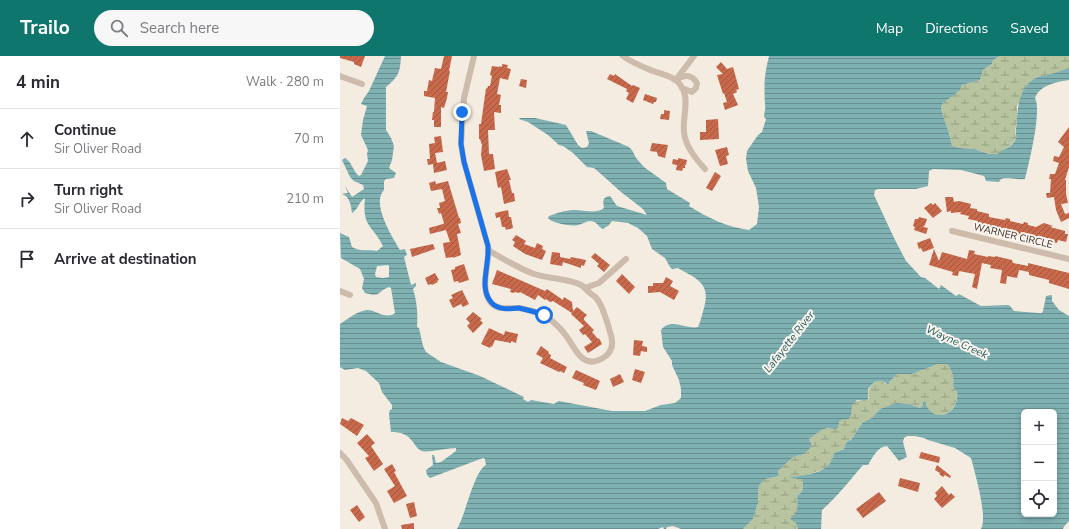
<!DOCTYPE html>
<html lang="en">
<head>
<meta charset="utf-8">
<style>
	:root { --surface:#fff; --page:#f7f7f7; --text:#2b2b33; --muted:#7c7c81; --line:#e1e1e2; --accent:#0f766e }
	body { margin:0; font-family:"Nunito Sans",sans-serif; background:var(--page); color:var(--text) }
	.controls { position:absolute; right:12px; bottom:12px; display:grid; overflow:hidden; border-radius:6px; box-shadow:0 2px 6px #0003 }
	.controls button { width:36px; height:36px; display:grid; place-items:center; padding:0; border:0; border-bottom:1px solid var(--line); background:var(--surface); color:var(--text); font:20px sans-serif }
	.stop { position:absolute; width:12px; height:12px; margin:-9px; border:3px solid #1a73e8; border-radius:50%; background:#fff }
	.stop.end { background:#1a73e8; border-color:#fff; box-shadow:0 1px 4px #0008 }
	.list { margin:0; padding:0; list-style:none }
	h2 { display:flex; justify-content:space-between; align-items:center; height:52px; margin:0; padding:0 16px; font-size:17px }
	h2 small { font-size:13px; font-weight:400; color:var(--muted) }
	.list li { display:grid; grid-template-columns:26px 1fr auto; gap:12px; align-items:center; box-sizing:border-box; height:60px; padding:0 16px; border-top:1px solid var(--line) }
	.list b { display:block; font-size:15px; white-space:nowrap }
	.list p { margin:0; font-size:13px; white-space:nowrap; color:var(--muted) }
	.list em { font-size:13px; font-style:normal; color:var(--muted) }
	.icon { flex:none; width:22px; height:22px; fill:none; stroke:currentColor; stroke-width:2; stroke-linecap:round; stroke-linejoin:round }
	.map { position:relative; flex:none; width:729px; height:473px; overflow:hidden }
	header { display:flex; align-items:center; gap:24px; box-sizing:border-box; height:56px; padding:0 20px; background:var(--accent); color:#fff }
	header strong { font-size:19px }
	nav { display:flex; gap:22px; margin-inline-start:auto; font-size:14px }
	.search { width:280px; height:36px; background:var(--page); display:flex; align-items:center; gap:10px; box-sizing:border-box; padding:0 14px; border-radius:22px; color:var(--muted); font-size:15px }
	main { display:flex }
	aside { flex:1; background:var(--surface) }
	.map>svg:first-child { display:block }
	.wetland { fill:url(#wetland-marsh) }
	.water { fill:url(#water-rules); fill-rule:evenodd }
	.building { fill:url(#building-hatch) }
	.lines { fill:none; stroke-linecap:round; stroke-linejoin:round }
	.minor { stroke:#cdbbac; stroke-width:6 }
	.route { stroke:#1a73e8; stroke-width:5 }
	.labels { text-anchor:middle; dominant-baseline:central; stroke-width:4; stroke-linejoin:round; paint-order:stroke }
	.street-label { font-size:10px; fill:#3b302b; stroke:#fbf5ee }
	.water-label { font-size:11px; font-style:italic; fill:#1f5a5e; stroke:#fbf5ee }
</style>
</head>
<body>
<header>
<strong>Trailo</strong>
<div class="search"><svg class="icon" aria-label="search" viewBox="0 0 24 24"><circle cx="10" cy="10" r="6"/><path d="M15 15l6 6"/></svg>Search here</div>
<nav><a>Map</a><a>Directions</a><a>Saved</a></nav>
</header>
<main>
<aside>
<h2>4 min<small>Walk · 280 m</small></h2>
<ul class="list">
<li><svg class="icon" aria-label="ahead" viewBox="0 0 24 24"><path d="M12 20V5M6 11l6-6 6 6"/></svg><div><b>Continue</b><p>Sir Oliver Road</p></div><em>70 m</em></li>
<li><svg class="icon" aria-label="right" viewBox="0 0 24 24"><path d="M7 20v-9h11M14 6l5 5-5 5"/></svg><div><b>Turn right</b><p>Sir Oliver Road</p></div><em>210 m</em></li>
<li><svg class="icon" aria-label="arrive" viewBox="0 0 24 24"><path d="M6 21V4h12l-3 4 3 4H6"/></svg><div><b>Arrive at destination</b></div></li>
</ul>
</aside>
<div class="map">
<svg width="729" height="473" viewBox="0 0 729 473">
	<defs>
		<pattern id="wetland-marsh" width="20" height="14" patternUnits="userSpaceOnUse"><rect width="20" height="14" fill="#b8c4a0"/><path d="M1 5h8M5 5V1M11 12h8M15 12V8" fill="none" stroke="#97a083"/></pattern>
		<pattern id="water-rules" width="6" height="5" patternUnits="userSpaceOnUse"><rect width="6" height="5" fill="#7fb0b2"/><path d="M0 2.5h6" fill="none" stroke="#699091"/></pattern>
		<pattern id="building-hatch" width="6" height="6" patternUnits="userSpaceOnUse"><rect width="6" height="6" fill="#c8694b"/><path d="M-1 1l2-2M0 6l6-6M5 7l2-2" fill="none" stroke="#a4573f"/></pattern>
	</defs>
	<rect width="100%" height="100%" fill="#f4ebe1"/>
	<g class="wetland">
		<path d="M 660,0 L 729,0 L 729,12 L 717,17 L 695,22 L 677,50 L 677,64 L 675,75 L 676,82 L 671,89 L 658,98 L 649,98 L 634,93 L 619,92 L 612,91 L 610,81 L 601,54 L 603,47 L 622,29 L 640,24 L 643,14 L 652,8 L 653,4 Z"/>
		<path d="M 598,308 L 607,308 C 613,316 614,321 613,331 C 614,333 616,334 617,336 C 618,338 617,340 617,342 C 614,362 590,366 585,346 L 583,346 L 583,349 L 580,352 L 569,348 L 558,347 L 540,353 L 532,362 L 523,366 L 511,384 L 508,385 L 505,389 L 504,393 L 494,397 L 494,403 L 486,412 L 465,420 L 449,421 L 463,424 C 463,432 464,436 457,440 L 458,453 L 454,461 L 458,473 L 403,473 L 413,463 L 418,447 L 418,434 L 420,428 L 426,423 L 439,420 L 438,415 L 453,401 L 464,398 L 470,386 L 469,382 C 474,379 482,373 488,372 C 493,372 494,374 498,372 L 500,364 L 511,359 C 510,347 513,344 525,345 L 529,342 C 527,335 529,332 534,326 L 541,325 L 546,328 L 550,326 L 557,318 L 572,318 Z"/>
	</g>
	<path class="water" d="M 45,0 L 61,0 C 60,17 59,20 46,31 L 46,74 L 51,82 L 54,90 L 52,104 L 49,112 L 56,117 L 54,122 L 46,123 L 44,125 L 44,134 C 31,147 52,181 60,194 L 65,193 L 67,199 L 64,201 L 71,229 L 76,227 L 76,230 L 73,233 C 77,246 78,257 77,271 L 79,272 L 83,290 L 86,296 L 101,306 L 140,320 L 184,341 L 183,343 L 188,346 L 191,344 L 214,348 L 217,346 L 219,345 L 272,355 L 305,355 L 321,349 L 335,347 L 341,342 L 341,333 L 339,324 L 332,309 L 332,305 L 323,291 L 321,274 C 332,261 345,274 358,271 C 361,265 362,258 364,252 C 371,227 357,223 338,212 L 332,213 L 330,211 L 325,202 L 312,193 L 307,180 L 298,172 L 288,167 L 272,165 L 269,169 L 263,173 C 258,171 257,165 250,165 C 246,165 243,168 238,169 C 233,171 211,167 208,162 L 209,160 C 217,157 223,155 232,154 C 242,153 255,159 264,152 C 263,146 262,141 270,140 L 277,150 L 307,159 L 303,153 L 281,136 L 261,118 L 254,112 L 247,111 L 233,97 L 223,90 L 219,89 L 208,79 L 188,66 L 179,63 L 180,62 L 195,62 L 226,69 L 238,89 L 242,92 L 247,91 L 249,87 L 246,75 L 251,75 L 289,91 L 292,94 L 296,102 L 304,111 L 326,127 L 327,133 L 350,147 L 349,150 C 368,162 387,171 409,174 L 417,168 L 419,151 L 416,132 L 408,115 L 406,103 L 407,95 L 418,79 L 422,76 L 426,63 L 424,61 C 424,57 426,53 425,48 C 424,28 424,20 429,0 L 660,0 L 653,4 L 652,8 L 643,14 L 640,24 L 622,29 L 620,34 L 603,47 L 601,53 L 610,81 L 612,90 L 619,92 L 634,93 L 649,98 L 658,98 L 660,95 C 665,94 674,89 676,82 C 677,80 675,76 676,73 C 678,55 677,34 694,23 C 700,19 710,19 718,16 C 721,15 725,13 729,12 L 729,24 C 716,26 700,29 695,42 C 702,55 689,107 685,123 C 678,124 666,121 661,123 L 659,126 L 646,125 L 645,122 L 644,120 L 621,114 L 593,113 L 589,115 L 588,130 L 576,133 L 538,133 L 535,134 L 534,139 L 554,182 L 566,205 L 581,221 L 585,222 L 599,233 L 601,229 L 616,240 L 619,238 L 641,250 L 668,249 L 670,250 L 674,255 L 698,257 L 702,257 L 703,255 L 706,240 L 712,239 L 712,245 L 719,254 L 729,260 L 729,465 C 727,468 724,469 723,473 L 641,473 C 648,461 635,417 631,402 L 615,392 L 588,384 L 584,382 L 575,380 L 567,380 L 564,382 L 563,386 L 567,401 L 559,405 L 547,390 C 537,391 533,401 528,409 L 523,409 C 510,424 497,441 482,454 L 481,473 L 458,473 L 456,467 L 450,463 C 458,458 458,449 457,440 C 464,436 463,432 463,424 L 447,421 C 463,420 492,418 494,397 L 504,393 L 505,389 L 508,385 L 511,384 L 523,366 L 532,362 L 540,353 L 557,347 L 569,348 L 580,352 L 583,349 L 583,346 L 585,345 C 590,366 614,362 617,343 C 617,340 618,338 617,336 C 616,334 614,333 613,331 C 614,321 613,316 607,308 L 598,308 L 572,318 L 557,318 L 548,328 L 541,325 L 534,326 L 528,333 L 528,343 L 525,345 L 517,344 L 512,349 L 511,359 L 509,363 L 500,364 L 498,372 C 494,374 493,372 488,372 C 482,373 474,379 469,383 L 472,390 L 464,398 L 453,401 L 438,415 L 439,420 L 426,423 L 420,428 L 418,434 L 418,447 L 413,463 L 403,473 L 341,473 L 333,470 L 327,471 L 326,473 L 324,473 L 323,471 L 318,473 L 117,473 C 126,458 134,415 146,409 L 145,403 L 143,402 L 90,422 L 87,419 L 86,414 L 93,409 L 92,399 L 94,399 L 96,407 L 101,406 L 116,395 L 116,392 C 108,392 87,397 82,395 C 77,393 76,390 73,386 C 67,378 61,376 51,376 L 49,358 L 50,354 L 52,353 L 52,349 L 42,336 L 39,327 L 26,315 L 18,312 L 5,314 L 0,311 L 0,268 C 8,263 17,255 27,254 C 36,254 46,264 55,257 L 51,232 L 49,231 C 37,235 42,242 25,237 L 22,232 L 24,223 L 20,213 L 1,202 L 0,177 L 9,181 L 12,191 C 20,196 29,193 37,195 L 43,190 C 32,168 22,172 25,142 C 19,145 18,154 12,157 C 11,149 10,141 2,138 L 8,137 L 5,130 L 12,141 L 24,133 L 23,129 L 14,125 L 10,121 L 2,104 L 5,102 C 12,106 13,115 19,120 L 21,119 L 28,105 L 27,98 L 28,94 L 21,79 L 23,64 L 27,50 L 21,48 L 24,42 L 29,35 ZM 48,209 L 49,210 L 49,221 L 43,222 L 36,221 L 35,218 L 37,210 ZM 684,356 L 714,356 L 714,458 L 684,458 Z"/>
	<g class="building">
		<path d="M 0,0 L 25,0 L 21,11 L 14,8 L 14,6 L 0,2 Z"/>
		<path d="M 104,0 L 112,0 L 109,15 L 110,15 L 106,36 L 108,36 L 107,42 L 104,52 L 101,51 L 101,71 L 94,71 L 94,64 L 92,64 L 93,56 L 94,56 L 95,42 L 84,40 L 84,35 L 87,35 L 89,24 L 92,25 L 95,12 L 101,13 Z"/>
		<path d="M 381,6 L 387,13 L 393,11 L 399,33 L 396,34 L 397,36 L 393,38 L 398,49 L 385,54 L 383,47 L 387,46 L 384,37 L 383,38 L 377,19 L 383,18 L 376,11 Z"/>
		<path d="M 162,8 L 168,9 L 167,12 L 171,13 L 168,24 L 160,22 L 157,38 L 161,39 L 159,49 L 161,49 L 161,57 L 154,56 L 155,74 L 148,74 L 149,98 L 153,98 L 155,113 L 144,115 L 141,99 L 142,89 L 140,83 L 139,83 L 139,68 L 141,68 L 146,32 L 147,33 L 148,30 L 150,30 L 152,20 L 150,19 L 152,10 L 159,11 L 159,10 L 162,11 Z"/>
		<path d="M 270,18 L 274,20 L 275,18 L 292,30 L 293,29 L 300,32 L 293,47 L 286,43 L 289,37 L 286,35 L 287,33 L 267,23 Z"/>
		<path d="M 181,23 L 187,24 L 186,32 L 179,30 Z"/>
		<path d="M 305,38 L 317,42 L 316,46 L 314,46 L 313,48 L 303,44 Z"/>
		<path d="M 324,54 L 330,55 L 329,64 L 320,63 L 321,58 L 324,58 Z"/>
		<path d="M 378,63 L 379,83 L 360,84 L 360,76 L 366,76 L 366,64 Z"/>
		<path d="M 729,71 L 729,111 L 725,124 L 726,124 L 726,138 L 728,147 L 721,148 L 725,158 L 729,157 L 729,162 L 721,166 L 716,154 L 714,141 L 707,142 L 706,137 L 710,137 L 711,123 L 709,123 L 710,118 L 715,118 L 719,107 L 713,105 L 714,100 L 719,101 L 724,91 L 718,86 Z"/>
		<path d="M 101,80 L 103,96 L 95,97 L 97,107 L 105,105 L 107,114 L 94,117 L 93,108 L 88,109 L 87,103 L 90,103 L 89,88 L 95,87 L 94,81 Z"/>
		<path d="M 312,87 L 328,89 L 325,102 L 318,100 L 317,96 L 310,95 Z"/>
		<path d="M 387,91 L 389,99 L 386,100 L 388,108 L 380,110 L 375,94 Z"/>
		<path d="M 338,102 L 347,104 L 346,109 L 345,109 L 345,112 L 343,112 L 342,115 L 336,114 L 337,109 L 332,108 L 333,103 L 338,104 Z"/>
		<path d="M 167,113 L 171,124 L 169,124 L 172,137 L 174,137 L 175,145 L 164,148 L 161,131 L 158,132 L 157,127 L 155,116 Z"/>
		<path d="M 375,116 L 381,120 L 372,135 L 366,132 Z"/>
		<path d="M 95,125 L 96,128 L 108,125 L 119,162 L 120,162 L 121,167 L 118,168 L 121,177 L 117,178 L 121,199 L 113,202 L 113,201 L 106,202 L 104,194 L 103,187 L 110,186 L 106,174 L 90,178 L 89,172 L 103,168 L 104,167 L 101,157 L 99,158 L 97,152 L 100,152 L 99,147 L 105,145 L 102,133 L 91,135 L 89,127 Z"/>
		<path d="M 605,141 L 613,141 L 614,146 L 619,145 L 631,148 L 630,152 L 637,153 L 637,155 L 649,158 L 649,161 L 665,164 L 666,162 L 670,163 L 670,165 L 683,168 L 684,166 L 688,167 L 688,169 L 696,171 L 704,167 L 713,170 L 710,171 L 725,175 L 725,178 L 728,178 L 726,186 L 718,184 L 717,187 L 711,186 L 711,183 L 699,180 L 699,183 L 692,182 L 693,179 L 681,176 L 680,179 L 673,177 L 674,174 L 662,172 L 662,174 L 638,168 L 638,165 L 628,163 L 629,160 L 620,158 L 621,156 L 611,157 L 611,155 L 607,156 Z"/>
		<path d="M 591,147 L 593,149 L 595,147 L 602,155 L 593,162 L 584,152 Z"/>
		<path d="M 168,154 L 169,161 L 171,161 L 173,172 L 166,174 L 165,171 L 162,171 L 160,161 L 156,162 L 155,157 Z"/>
		<path d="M 579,161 L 587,163 L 585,169 L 583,171 L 588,172 L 586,178 L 574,174 L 575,171 L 573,170 L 575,163 L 578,163 Z"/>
		<path d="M 176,179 L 186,185 L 184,188 L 195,192 L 197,187 L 203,190 L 202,193 L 206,195 L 202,204 L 185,198 L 173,190 L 175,186 L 172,184 Z"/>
		<path d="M 590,182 L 594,192 L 583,196 L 581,192 L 579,193 L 577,187 Z"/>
		<path d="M 93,188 L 95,193 L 72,201 L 70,193 Z"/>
		<path d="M 594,193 L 599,205 L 602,196 L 627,203 L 629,194 L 635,195 L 634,198 L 648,201 L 648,200 L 655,201 L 655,200 L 672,204 L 673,207 L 688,210 L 688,207 L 729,217 L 729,233 L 709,227 L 709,224 L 689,219 L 689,216 L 679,214 L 677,222 L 667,220 L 666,228 L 660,227 L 662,214 L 650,212 L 651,209 L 642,207 L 637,233 L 632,231 L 635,218 L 619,215 L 618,220 L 612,219 L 613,216 L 589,209 Z"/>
		<path d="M 212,196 L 220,197 L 220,201 L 230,203 L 231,201 L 246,204 L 244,210 L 241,209 L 241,212 L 223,206 L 222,210 L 210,208 Z"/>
		<path d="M 255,197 L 270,209 L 264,216 L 257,210 L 259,208 L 251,201 Z"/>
		<path d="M 124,208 L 129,224 L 119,227 L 118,225 L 114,226 L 111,214 L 115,213 L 115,211 Z"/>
		<path d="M 157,214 L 205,235 L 207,233 L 223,244 L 224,241 L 232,246 L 233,255 L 237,251 L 247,259 L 244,262 L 244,264 L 254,274 L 252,276 L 258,283 L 259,282 L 262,288 L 248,297 L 244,291 L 252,286 L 245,278 L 243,279 L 239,274 L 244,270 L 231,258 L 232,257 L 213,245 L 210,246 L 206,243 L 205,244 L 198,239 L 195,244 L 180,236 L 179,237 L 175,236 L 174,237 L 170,236 L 171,233 L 152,228 Z"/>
		<path d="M 95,217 L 99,224 L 97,225 L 98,226 L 92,229 L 91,228 L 88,229 L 85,222 Z"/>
		<path d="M 282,218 L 295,231 L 289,238 L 276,225 Z"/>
		<path d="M 326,221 L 333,225 L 330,230 L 339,235 L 334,244 L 320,236 L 308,237 L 308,230 L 313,230 L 313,227 L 323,227 Z"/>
		<path d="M 122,234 L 129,248 L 123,251 L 121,248 L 113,252 L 109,244 L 113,242 L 111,239 Z"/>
		<path d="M 133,256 L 142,263 L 140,264 L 143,267 L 133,277 L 127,270 L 130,267 L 126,263 Z"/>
		<path d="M 149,272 L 164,279 L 165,275 L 178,278 L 176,287 L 171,285 L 171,287 L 155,284 L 152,291 L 151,290 L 150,292 L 141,288 Z"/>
		<path d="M 294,284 L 303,285 L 302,290 L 307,291 L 307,296 L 301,295 L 300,300 L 293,299 Z"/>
		<path d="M 201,290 L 209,296 L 208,297 L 211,299 L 210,302 L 227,311 L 224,317 L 220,315 L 219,316 L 200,307 L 203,302 L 196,298 Z"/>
		<path d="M 295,313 L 305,316 L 301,327 L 292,324 Z"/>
		<path d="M 236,314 L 260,325 L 256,334 L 243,329 L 244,327 L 232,322 Z"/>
		<path d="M 280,318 L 284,326 L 273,331 L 270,323 Z"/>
		<path d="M 2,362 L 8,365 L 11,362 L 24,369 L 17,380 L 0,368 Z"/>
		<path d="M 27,378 L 35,387 L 31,390 L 43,408 L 34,415 L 25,402 L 29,400 L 17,387 Z"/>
		<path d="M 581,396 L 600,401 L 599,407 L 579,402 Z"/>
		<path d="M 52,408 L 56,415 L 54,416 L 67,440 L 54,447 L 47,435 L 55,430 L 44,413 Z"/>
		<path d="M 597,409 L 611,420 L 610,422 L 605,419 L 603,421 L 599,418 L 600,417 L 595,414 Z"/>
		<path d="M 560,422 L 580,427 L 578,436 L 558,430 Z"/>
		<path d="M 602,430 L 609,439 L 611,437 L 615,441 L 602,452 L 594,443 L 597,440 L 595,437 Z"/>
		<path d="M 539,436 L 546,445 L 523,462 L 516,453 Z"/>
		<path d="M 74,446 L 77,460 L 70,462 L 66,448 Z"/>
		<path d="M 17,449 L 25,461 L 19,466 L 10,454 Z"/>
		<path d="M 74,467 L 74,473 L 62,473 L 61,469 Z"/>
	</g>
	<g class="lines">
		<g class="minor">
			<path d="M 134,0 L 124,42 L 121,88 L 124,106 L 148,190 C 150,208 140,228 149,244 C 156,256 168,251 179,252 C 189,254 200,256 208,262 C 215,267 222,274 227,281 C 236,294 243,314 263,302 C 273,296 274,287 270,276 C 268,268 262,249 257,243 C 255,240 252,239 250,237 C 247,235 245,231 241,229 C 228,222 208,223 194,218 C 178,212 163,203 148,194"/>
			<path d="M 283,0 C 292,7 303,11 313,15 C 321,18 332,20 338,26 C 352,41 342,59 344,76 C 345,90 356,103 365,113"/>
			<path d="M 0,20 L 22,28"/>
			<path d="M 338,21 L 354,0"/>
			<path d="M 335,24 C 344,20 350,16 357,27 L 356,32 L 352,36 L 342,32"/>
			<path d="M 612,175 L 729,203"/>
			<path d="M 245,232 L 259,227 L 286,203"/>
			<path d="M 0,235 L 10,239"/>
			<path d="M 0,397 L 6,403 L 36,447 L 45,473"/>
		</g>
	</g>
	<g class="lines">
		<path class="route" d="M 122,56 L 121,88 L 124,106 L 148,190 C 149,203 145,215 145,228 C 145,238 150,250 161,252 C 167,254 173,252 179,252 C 188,254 196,256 204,259"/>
	</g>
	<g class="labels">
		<g class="street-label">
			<text transform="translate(673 180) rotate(13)">WARNER CIRCLE</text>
		</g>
		<g class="water-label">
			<text transform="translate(449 286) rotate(-52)">Lafayette River</text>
			<text transform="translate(617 286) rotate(24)">Wayne Creek</text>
		</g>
	</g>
</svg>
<div class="controls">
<button>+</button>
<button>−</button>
<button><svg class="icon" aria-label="locate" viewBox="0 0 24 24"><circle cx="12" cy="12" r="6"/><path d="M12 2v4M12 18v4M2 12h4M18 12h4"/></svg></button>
</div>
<div class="stop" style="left:204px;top:259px"></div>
<div class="stop end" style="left:122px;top:56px"></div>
</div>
</main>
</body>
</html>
